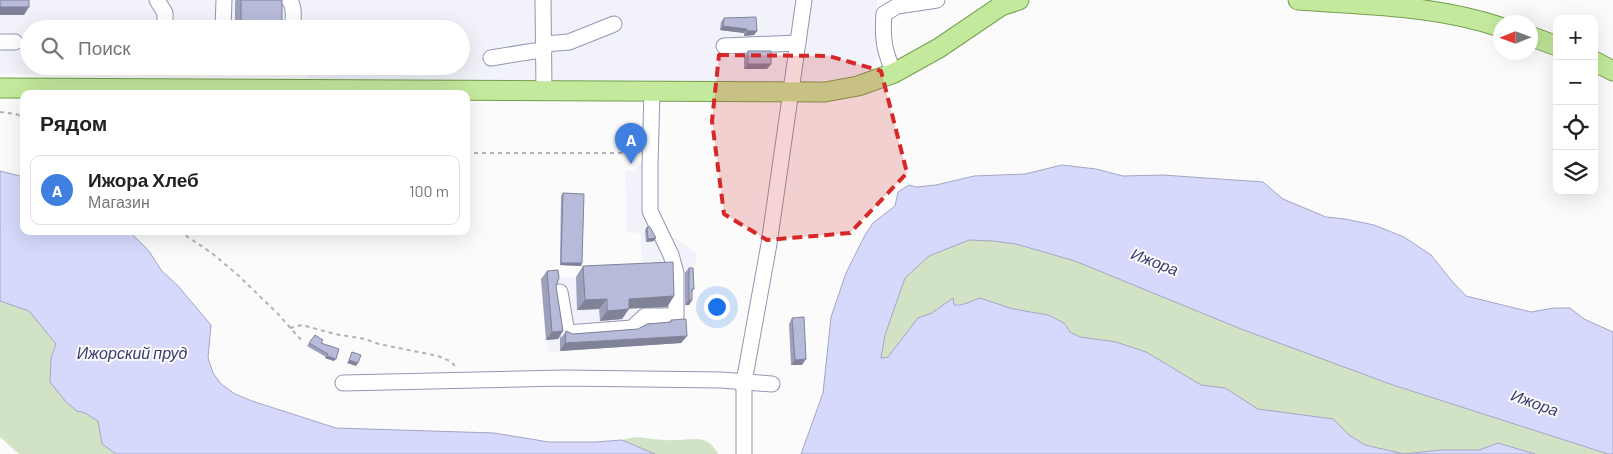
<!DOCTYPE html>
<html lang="ru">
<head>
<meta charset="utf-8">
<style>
	:root { --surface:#fff; --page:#f2f2f2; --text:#222; --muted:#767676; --line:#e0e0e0; --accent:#ea580c }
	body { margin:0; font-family:Barlow,sans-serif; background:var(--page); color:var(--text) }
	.controls { position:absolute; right:15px; top:15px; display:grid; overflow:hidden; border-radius:10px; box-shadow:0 5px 20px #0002 }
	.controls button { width:45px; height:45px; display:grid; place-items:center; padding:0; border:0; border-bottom:1px solid var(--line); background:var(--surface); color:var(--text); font:25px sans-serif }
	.compass { position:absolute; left:1493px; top:15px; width:45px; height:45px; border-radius:50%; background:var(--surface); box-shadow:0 5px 20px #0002; rotate:269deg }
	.you { position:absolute; left:716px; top:306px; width:18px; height:18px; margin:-12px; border:4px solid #fff; border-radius:50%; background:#1a73e8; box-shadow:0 0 0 8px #1a73e833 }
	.badge { display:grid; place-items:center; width:32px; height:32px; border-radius:50%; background:var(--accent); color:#fff; font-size:16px; font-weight:700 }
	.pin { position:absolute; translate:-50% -41px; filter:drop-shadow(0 1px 2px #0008) }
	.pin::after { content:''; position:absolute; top:26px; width:18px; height:15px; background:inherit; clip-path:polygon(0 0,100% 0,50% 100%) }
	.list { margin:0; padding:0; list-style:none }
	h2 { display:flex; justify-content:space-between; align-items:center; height:65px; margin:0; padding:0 20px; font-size:21px }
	h2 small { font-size:16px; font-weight:400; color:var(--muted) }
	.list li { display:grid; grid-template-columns:32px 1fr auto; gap:15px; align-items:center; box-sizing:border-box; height:70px; margin:0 10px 10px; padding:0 10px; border:1px solid var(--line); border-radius:10px }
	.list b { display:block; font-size:19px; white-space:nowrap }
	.list p { margin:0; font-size:16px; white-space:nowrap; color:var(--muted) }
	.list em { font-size:16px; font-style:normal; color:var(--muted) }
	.icon { flex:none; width:28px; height:28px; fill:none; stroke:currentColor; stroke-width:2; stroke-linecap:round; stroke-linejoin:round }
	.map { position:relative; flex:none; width:1613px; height:454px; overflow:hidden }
	.search { position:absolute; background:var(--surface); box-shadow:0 5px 20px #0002; left:20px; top:20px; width:450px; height:55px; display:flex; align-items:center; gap:12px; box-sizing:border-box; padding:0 18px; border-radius:28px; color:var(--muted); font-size:19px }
	.panel { position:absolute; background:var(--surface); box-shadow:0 5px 20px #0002; left:20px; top:90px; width:450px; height:145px; border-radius:10px }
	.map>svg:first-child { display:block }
	.built { fill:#f1f2fa; fill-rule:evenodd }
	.green { fill:#d1e2c5 }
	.water { fill:#d6d9fb; stroke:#a4a6c2 }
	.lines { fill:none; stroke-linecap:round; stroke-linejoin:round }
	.minor-casing { stroke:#9396b4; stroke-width:17 }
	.major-casing { stroke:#759f50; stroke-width:21 }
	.path { stroke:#b2b2b7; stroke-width:2; stroke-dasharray:4 4; stroke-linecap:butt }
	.minor { stroke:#fff; stroke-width:15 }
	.major { stroke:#c3e99c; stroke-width:19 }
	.wall { fill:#9da0bb }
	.shaded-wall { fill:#808298 }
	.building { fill:#b7bad9; stroke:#808298 }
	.marked { fill:#d62828; fill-opacity:0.2; stroke:#d62828; stroke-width:4; stroke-dasharray:10 6; stroke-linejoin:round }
	.labels { text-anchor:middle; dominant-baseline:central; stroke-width:4; stroke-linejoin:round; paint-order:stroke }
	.water-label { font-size:16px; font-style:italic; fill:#3b3b70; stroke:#fbfbfb }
</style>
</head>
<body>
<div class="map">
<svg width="1613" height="454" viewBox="0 0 1613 454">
	<rect width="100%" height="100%" fill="#fbfbfb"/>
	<g class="built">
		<path d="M 0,0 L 877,0 L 881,54 L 865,75 L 809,82 L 482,84 L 308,81 L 308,75 L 0,74 ZM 29,29 L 461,29 L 461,66 L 29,66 Z"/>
		<path d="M 636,164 L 650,165 L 654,202 L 662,227 L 697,255 L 692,273 L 690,294 L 679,295 L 681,343 L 548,352 L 541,279 L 642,274 L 641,233 L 627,232 L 625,171 L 636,171 Z"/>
	</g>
	<g class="green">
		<path d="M 969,240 L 993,241 L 1016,244 L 1075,261 L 1241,329 L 1393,385 L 1608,454 L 1442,454 L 1440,450 L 1404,454 L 1365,445 L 1349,435 L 1333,419 L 1258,409 L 1225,388 L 1201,385 L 1146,352 L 1116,342 L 1080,337 L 1070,332 L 1064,323 L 1048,315 L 1013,309 L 980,298 L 967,303 L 954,305 L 953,298 L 932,313 L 918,318 L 888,357 L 880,358 L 885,335 L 905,278 L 929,256 Z"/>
		<path d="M 0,301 L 29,311 L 56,344 L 51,358 L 77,410 L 85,413 L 98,421 L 102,444 L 116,454 L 19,454 L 0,437 Z"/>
		<path d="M 635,437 C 648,438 661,441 674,440 C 694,440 707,433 718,454 L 655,454 L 622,440 Z"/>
	</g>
	<g class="water">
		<path d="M 1062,165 L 1096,169 L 1123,176 L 1163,175 L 1263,182 L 1283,199 L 1326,217 L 1345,219 L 1374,225 L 1404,237 L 1431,255 L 1451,280 L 1466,296 L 1531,312 L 1554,308 L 1570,308 L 1584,319 L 1613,332 L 1613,454 L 1608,454 L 1393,385 L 1241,329 L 1075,261 L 1016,244 L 993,241 L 969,240 L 929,256 L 905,278 L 885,335 L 881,358 L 888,357 L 918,318 L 932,313 L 953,298 L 954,305 L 960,305 L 967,303 L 980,298 L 1013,309 L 1048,315 L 1064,323 L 1070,332 L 1080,337 L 1116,342 L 1146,352 L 1201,385 L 1225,388 L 1258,409 L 1333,419 L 1349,435 L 1365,445 L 1404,454 L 1441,450 L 1479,450 L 1498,443 L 1535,454 L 801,454 L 823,393 L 831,317 L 846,273 L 865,235 L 873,223 L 895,206 L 898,192 L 909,185 L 916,187 L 936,185 L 974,176 L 1025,174 Z"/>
		<path d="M 0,171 L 24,177 L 24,231 L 129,231 L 149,251 L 161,270 L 178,286 L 211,325 L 208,358 L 213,373 L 221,384 L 235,394 L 252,401 L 336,428 L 494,433 L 549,442 L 595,442 L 622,440 L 655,454 L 116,454 L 102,444 L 98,421 L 85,413 L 77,411 L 67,403 L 50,382 L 51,358 L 56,344 L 29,311 L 0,301 Z"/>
	</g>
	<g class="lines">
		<g class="minor-casing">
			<g id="minor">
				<path d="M 157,0 L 165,13 L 165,29"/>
				<path d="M 289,0 C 295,6 293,17 293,25"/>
				<path d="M 543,0 L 544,91"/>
				<path d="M 223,29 L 224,0"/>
				<path d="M 0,42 L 15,42"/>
				<path d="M 544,44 L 569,42 L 614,24"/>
				<path d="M 724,46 L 798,43"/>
				<path d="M 491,58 L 534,51 L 544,51"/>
				<path d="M 894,73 C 884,51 882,37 884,14 L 897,6 L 937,0"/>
				<path d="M 560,292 L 567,333 L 632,328 L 645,316 L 676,316 L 676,273 L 671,255 L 650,211 L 650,165 L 652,91"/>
				<path d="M 343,383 L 564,378 L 721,380 L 772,384"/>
				<path d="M 744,454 L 744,382 L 769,244 L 804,0"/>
			</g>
		</g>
		<g class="major-casing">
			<g id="major">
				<path d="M 1298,0 C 1366,5 1435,5 1500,27"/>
				<path d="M 1530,36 L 1557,46"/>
				<path d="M 1594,61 L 1613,71"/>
				<path d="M 0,88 L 825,92 L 858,86 L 894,73 L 939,48 L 1001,6 L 1019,0"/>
			</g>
		</g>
		<g class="path">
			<path d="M 0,112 L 16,114 L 24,118"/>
			<path d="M 466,153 L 636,153"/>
			<path d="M 179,231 L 213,254 L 239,276 L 278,314 L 303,342"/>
			<path d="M 290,328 L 302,325 L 335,334 L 365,339 L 379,344 L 438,356 L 450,361 L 456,367"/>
		</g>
		<use href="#minor" class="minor"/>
		<use href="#major" class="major"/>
	</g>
	<g class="wall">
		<path d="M 236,0 L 282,0 L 282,25 L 280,28 L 294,29 L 235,29 L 235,1 Z"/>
		<path d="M 724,18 L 757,31 L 754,35 L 744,36 L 744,33 L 720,30 L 721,22 Z"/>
		<path d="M 748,51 L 771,64 L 767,69 L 744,69 L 744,57 Z"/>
		<path d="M 54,66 L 81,66 L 81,68 L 77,74 L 53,73 Z"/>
		<path d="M 276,66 L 312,66 L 308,75 L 276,75 Z"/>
		<path d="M 563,193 L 582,263 L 581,266 L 560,265 L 561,196 Z"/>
		<path d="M 647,227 L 654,241 L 646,242 L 645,230 Z"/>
		<path d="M 583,266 L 674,296 L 667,307 L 629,308 L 622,319 L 600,321 L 599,309 L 577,310 L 576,277 Z"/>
		<path d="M 689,268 L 694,289 L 692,292 L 692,300 L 689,305 L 685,305 L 685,273 Z"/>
		<path d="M 547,271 L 556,286 L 563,331 L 558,339 L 546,340 L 541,279 Z"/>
		<path d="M 792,318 L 802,365 L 791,365 L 789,324 Z"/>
		<path d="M 671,320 L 687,336 L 681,343 L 560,351 L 560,339 L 566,331 L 573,334 L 638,329 L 669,322 Z"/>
		<path d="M 315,335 L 321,343 L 334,361 L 325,358 L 326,357 L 307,346 Z"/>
	</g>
	<g class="shaded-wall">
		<path d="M 0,7 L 29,7 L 24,15 L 0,15 Z"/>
		<path d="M 241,25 L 282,25 L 279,29 L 238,29 Z"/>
		<path d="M 723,26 L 747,29 L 744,33 L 720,30 Z"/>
		<path d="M 747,31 L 757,31 L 754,35 L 744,36 Z"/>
		<path d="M 748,64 L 771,64 L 767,69 L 744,69 Z"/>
		<path d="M 57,68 L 81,68 L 77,74 L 53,73 Z"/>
		<path d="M 279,70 L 312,70 L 308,75 L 276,75 Z"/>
		<path d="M 656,238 L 654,241 L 646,242 L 648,239 Z"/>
		<path d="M 561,263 L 582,263 L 581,266 L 560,265 Z"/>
		<path d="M 674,296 L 667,307 L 621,309 L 629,299 Z"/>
		<path d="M 607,299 L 599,309 L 577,310 L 585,300 Z"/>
		<path d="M 689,300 L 692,300 L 689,305 L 685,305 Z"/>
		<path d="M 629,309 L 622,319 L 600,321 L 607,311 Z"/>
		<path d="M 563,331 L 558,339 L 546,340 L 552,332 Z"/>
		<path d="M 687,336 L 681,343 L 560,351 L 565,343 Z"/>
		<path d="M 327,356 L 336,359 L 334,361 L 325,358 Z"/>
		<path d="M 806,359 L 802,365 L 791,365 L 795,360 Z"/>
		<path d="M 349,360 L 358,363 L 356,366 L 347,363 Z"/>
	</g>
	<g class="building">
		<rect x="0" y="0" width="29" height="7"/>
		<rect x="241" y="0" width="41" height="25"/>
		<path d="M 756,17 L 757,31 L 747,31 L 747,29 L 723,26 L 724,18 Z"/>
		<rect x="748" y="51" width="23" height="13"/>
		<rect x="57" y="66" width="24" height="2"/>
		<rect x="279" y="66" width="33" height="4"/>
		<path d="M 563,193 L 584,194 L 582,263 L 561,263 Z"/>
		<path d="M 647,227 L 650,227 L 656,238 L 648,239 Z"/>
		<path d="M 673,262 L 674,296 L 629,299 L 629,309 L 607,311 L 607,299 L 585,300 L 583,266 Z"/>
		<path d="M 689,268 L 693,268 L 694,289 L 692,289 L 692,300 L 689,300 Z"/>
		<path d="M 558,270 L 559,278 L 556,286 L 563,331 L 552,332 L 547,271 Z"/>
		<path d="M 804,317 L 806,359 L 795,360 L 792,318 Z"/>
		<path d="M 686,319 L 687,336 L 565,343 L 566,331 L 573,334 L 638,329 L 647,324 L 671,322 L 671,320 Z"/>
		<path d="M 315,335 L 323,340 L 321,343 L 339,349 L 336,359 L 327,356 L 328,354 L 309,343 Z"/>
		<path d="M 352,352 L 361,355 L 358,363 L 349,360 Z"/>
	</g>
	<path class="marked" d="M 719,55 L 829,56 L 881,71 L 907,173 L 850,233 L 767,240 L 724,214 L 712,121 Z"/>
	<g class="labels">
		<g class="water-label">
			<text transform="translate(1155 261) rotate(21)">Ижора</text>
			<text x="132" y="352">Ижорский пруд</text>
			<text transform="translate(1535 402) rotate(20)">Ижора</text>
		</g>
	</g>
</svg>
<div class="controls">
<button>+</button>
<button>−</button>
<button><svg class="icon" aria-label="locate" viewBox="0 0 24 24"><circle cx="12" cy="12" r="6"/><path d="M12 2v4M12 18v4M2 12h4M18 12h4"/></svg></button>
<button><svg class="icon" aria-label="layers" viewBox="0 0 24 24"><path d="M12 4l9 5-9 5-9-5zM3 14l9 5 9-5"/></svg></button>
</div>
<svg class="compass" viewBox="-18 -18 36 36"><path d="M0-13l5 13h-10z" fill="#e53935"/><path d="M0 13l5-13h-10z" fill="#767676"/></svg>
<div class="you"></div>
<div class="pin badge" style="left:631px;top:164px;background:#3f7fe0">A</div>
<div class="search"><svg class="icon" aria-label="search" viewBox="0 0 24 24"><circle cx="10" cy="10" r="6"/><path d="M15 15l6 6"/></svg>Поиск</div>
<section class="panel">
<h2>Рядом<small></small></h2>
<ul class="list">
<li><span class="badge" style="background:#3f7fe0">A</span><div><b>Ижора Хлеб</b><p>Магазин</p></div><em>100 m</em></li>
</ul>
</section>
</div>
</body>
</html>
